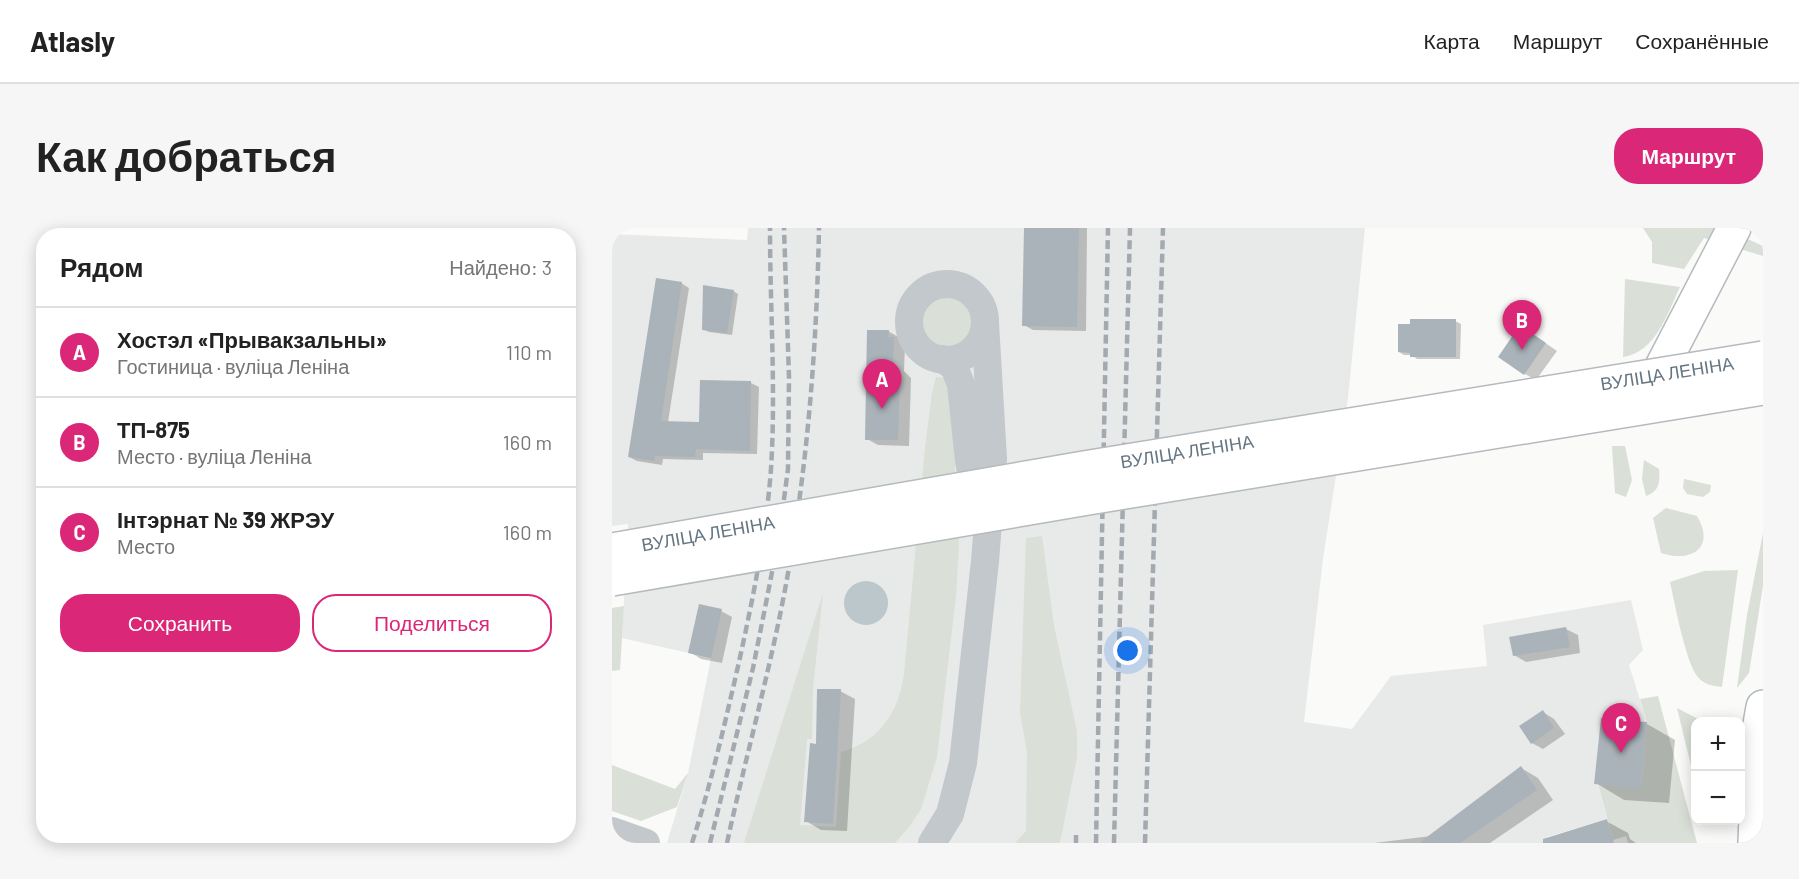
<!DOCTYPE html>
<html lang="ru">
<head>
<meta charset="utf-8">
<style>
	:root { --surface:#fff; --page:#f6f6f6; --text:#222; --muted:#767676; --line:#e0e0e0; --accent:#db2777 }
	body { margin:0; font-family:Barlow,sans-serif; background:var(--page); color:var(--text) }
	.controls { position:absolute; right:18px; bottom:18px; display:grid; overflow:hidden; border-radius:12px; box-shadow:0 3px 15px #0003 }
	.controls button { width:54px; height:54px; display:grid; place-items:center; padding:0; border:0; border-bottom:2px solid var(--line); background:var(--surface); color:var(--text); font:30px sans-serif }
	.you { position:absolute; left:516px; top:423px; width:21px; height:21px; margin:-15px; border:4px solid #fff; border-radius:50%; background:#1a73e8; box-shadow:0 0 0 9px #1a73e833 }
	.badge { display:grid; place-items:center; width:39px; height:39px; border-radius:50%; background:var(--accent); color:#fff; font-size:20px; font-weight:700 }
	.pin { position:absolute; translate:-50% -50px; filter:drop-shadow(0 2px 3px #0008) }
	.pin::after { content:''; position:absolute; top:32px; width:21px; height:18px; background:inherit; clip-path:polygon(0 0,100% 0,50% 100%) }
	.list { margin:0; padding:0; list-style:none }
	h2 { display:flex; justify-content:space-between; align-items:center; height:78px; margin:0; padding:0 24px; font-size:26px }
	h2 small { font-size:20px; font-weight:400; color:var(--muted) }
	.list li { display:grid; grid-template-columns:39px 1fr auto; gap:18px; align-items:center; box-sizing:border-box; height:90px; padding:0 24px; border-top:2px solid var(--line) }
	.list b { display:block; font-size:22px; white-space:nowrap }
	.list p { margin:0; font-size:20px; white-space:nowrap; color:var(--muted) }
	.list em { font-size:20px; font-style:normal; color:var(--muted) }
	.actions { display:flex; gap:12px; padding:18px 24px }
	.actions a { flex:1; padding:14px 0; border:2px solid var(--accent); border-radius:24px; text-align:center; font-size:21px; color:var(--accent) }
	.actions .main { background:var(--accent); color:#fff }
	.map { position:relative; flex:none; width:1151px; height:615px; overflow:hidden; border-radius:24px }
	header { display:flex; align-items:center; gap:36px; box-sizing:border-box; height:84px; padding:0 30px; background:var(--surface); border-bottom:2px solid var(--line) }
	header strong { font-size:28px }
	nav { display:flex; gap:33px; margin-inline-start:auto; font-size:21px }
	.intro { display:flex; align-items:center; justify-content:space-between; box-sizing:border-box; height:144px; padding:0 36px }
	h1 { margin:0; font-size:42px }
	.button { padding:15px 27px; border-radius:24px; background:var(--accent); color:#fff; font-size:21px; font-weight:700 }
	main { display:flex; gap:36px; padding:0 36px }
	aside { flex:1; background:var(--surface); border-radius:24px; box-shadow:0 3px 15px #0003 }
	.map>svg:first-child { display:block }
	.built { fill:#e8e9e9 }
	.green { fill:#dadfd7 }
	.water { fill:#bbc7cb }
	.shadow { fill:#0003 }
	.building { fill:#aab3b9 }
	.lines { fill:none; stroke-linecap:round; stroke-linejoin:round }
	.secondary-casing { stroke:#b3babf; stroke-width:36 }
	.primary-casing { stroke:#b5babe; stroke-width:36 }
	.tertiary { stroke:#c3c8cc; stroke-width:28 }
	.secondary { stroke:#fff; stroke-width:33 }
	.primary { stroke:#fff; stroke-width:33 }
	.rail { stroke:#a2aab0; stroke-width:4.5; stroke-dasharray:9 4.5; stroke-linecap:butt }
	.primary-bridge-casing { stroke:#b5babe; stroke-width:36; stroke-linecap:butt }
	.primary-bridge { stroke:#fff; stroke-width:33 }
	.labels { text-anchor:middle; dominant-baseline:central; stroke-width:6; stroke-linejoin:round; paint-order:stroke }
	.street-label { font-size:18px; fill:#657683; stroke:#fff }
</style>
</head>
<body>
<header>
<strong>Atlasly</strong>
<nav><a>Карта</a><a>Маршрут</a><a>Сохранённые</a></nav>
</header>
<div class="intro"><h1>Как добраться</h1><a class="button">Маршрут</a></div>
<main>
<aside>
<h2>Рядом<small>Найдено: 3</small></h2>
<ul class="list">
<li><span class="badge">A</span><div><b>Хостэл «Прывакзальны»</b><p>Гостиница · вуліца Леніна</p></div><em>110 m</em></li>
<li><span class="badge">B</span><div><b>ТП-875</b><p>Место · вуліца Леніна</p></div><em>160 m</em></li>
<li><span class="badge">C</span><div><b>Інтэрнат № 39 ЖРЭУ</b><p>Место</p></div><em>160 m</em></li>
</ul>
<div class="actions"><a class="main">Сохранить</a><a>Поделиться</a></div>
</aside>
<div class="map">
<svg width="1151" height="615" viewBox="0 0 1151 615">
	<rect width="100%" height="100%" fill="#fafaf8"/>
	<path class="built" d="M 136,0 L 753,0 L 736,170 L 711,331 L 692,494 L 740,501 L 779,448 L 875,438 L 871,397 L 1019,372 L 1031,422 L 1017,437 L 1035,494 L 989,490 L 982,555 L 986,556 L 995,591 L 935,609 L 936,615 L 55,615 L 76,545 L 99,430 L 10,410 L 16,296 L 0,298 L 0,6 L 135,12 Z"/>
	<g class="green">
		<path d="M 1031,0 L 1111,0 L 1151,18 L 1151,28 L 1092,10 L 1072,41 L 1040,35 L 1040,14 Z"/>
		<path d="M 1013,51 L 1068,59 C 1055,86 1044,124 1011,129 Z"/>
		<circle cx="336" cy="93" r="27"/>
		<path d="M 324,149 L 333,150 L 339,156 L 347,319 L 344,368 L 325,529 L 309,581 L 297,599 L 283,615 L 132,615 L 211,365 L 201,461 L 200,511 L 195,511 L 188,597 L 224,599 L 229,524 C 267,514 287,484 292,446 L 313,220 L 320,165 Z"/>
		<path d="M 1000,218 L 1013,218 L 1020,252 L 1014,269 L 1003,265 Z"/>
		<path d="M 1032,232 L 1047,241 C 1048,253 1048,263 1034,268 L 1030,251 Z"/>
		<path d="M 1072,251 L 1099,257 L 1098,264 L 1091,269 L 1075,266 L 1071,260 Z"/>
		<path d="M 1054,280 L 1085,288 C 1104,320 1079,335 1049,325 L 1041,290 Z"/>
		<path d="M 1151,305 L 1151,358 L 1137,445 L 1125,460 L 1135,387 Z"/>
		<path d="M 430,308 L 442,398 L 465,503 L 465,529 L 448,615 L 403,615 L 414,603 L 415,524 L 408,485 L 414,310 Z"/>
		<path d="M 1126,342 L 1110,459 C 1100,458 1091,456 1085,448 C 1073,431 1063,376 1058,354 L 1092,343 Z"/>
		<path d="M 12,378 L 8,442 L 0,443 L 0,380 Z"/>
		<path d="M 1046,468 L 1085,615 L 1016,615 L 1014,608 L 1001,612 L 986,556 L 1029,559 L 1035,494 L 1028,471 Z"/>
		<path d="M 1065,480 L 1090,493 L 1084,494 L 1083,554 Z"/>
		<path d="M 0,537 L 63,561 L 76,545 L 65,579 L 29,593 L 0,583 Z"/>
	</g>
	<circle class="water" cx="254" cy="375" r="22"/>
	<g class="shadow">
		<path d="M 413,0 L 475,0 L 474,103 L 421,102 L 412,97 Z"/>
		<path d="M 69,55 L 77,60 L 56,194 L 89,195 L 139,155 L 147,159 L 145,226 L 91,225 L 91,232 L 51,231 L 50,237 L 25,233 L 17,229 Z"/>
		<path d="M 121,63 L 126,66 L 120,107 L 97,104 L 91,101 Z"/>
		<path d="M 843,93 L 849,96 L 848,131 L 805,131 L 800,127 L 792,127 L 787,124 Z"/>
		<path d="M 276,103 L 288,110 L 288,114 L 293,117 L 292,143 L 299,150 L 297,218 L 266,217 L 255,211 Z"/>
		<path d="M 919,105 L 945,123 L 924,152 L 913,146 Z"/>
		<path d="M 109,383 L 120,389 L 110,435 L 89,431 L 78,424 Z"/>
		<path d="M 954,401 L 966,407 L 968,425 L 914,434 L 902,427 Z"/>
		<path d="M 228,463 L 243,471 L 235,603 L 209,602 L 194,593 Z"/>
		<path d="M 931,484 L 942,491 L 953,506 L 931,521 L 920,515 Z"/>
		<path d="M 1035,496 L 1063,512 L 1057,575 L 1012,572 L 984,555 Z"/>
		<path d="M 909,540 L 926,550 L 941,572 L 878,615 L 762,615 L 819,608 Z"/>
		<path d="M 994,593 L 1016,605 L 1018,611 L 1024,615 L 938,615 Z"/>
	</g>
	<g class="building">
		<path d="M 412,0 L 467,0 L 465,99 L 410,98 Z"/>
		<path d="M 44,50 L 70,54 L 49,193 L 87,194 L 88,152 L 139,153 L 138,223 L 84,221 L 83,229 L 43,228 L 42,233 L 16,229 Z"/>
		<path d="M 91,57 L 122,62 L 115,105 L 90,102 Z"/>
		<path d="M 798,91 L 844,91 L 844,129 L 798,129 L 798,125 L 786,124 L 786,96 L 798,96 Z"/>
		<path d="M 908,97 L 934,115 L 912,147 L 886,129 Z"/>
		<path d="M 255,102 L 277,102 L 276,109 L 282,109 L 281,135 L 288,142 L 286,212 L 253,212 Z"/>
		<path d="M 87,376 L 110,381 L 99,430 L 76,425 Z"/>
		<path d="M 954,399 L 958,419 L 901,428 L 897,409 Z"/>
		<path d="M 205,461 L 229,461 L 221,596 L 192,594 L 198,515 L 204,516 Z"/>
		<path d="M 931,482 L 942,500 L 919,516 L 907,498 Z"/>
		<path d="M 989,490 L 1035,494 L 1029,560 L 982,556 Z"/>
		<path d="M 909,538 L 925,562 L 848,615 L 807,615 Z"/>
		<path d="M 995,591 L 1002,615 L 931,615 L 931,611 Z"/>
	</g>
	<g class="lines">
		<g class="secondary-casing">
			<path id="secondary" d="M 1143,615 L 1147,502 L 1151,479"/>
		</g>
		<g class="primary-casing">
			<g id="primary">
				<path d="M 1046,146 L 1122,0"/>
				<path d="M 1147,502 L 1151,506"/>
			</g>
		</g>
		<g class="tertiary">
			<circle cx="335" cy="94" r="38"/>
			<path d="M 331,131 L 342,139 L 349,156 L 357,233 L 365,280"/>
			<path d="M 0,603 L 34,615"/>
			<path d="M 320,615 L 338,586 L 351,535 L 373,333 L 381,231 L 373,95"/>
		</g>
		<use href="#secondary" class="secondary"/>
		<use href="#primary" class="primary"/>
		<g class="rail">
			<path d="M 80,615 C 99,556 113,495 127,434 C 141,370 154,307 159,241 C 164,161 158,81 158,0"/>
			<path d="M 98,615 L 141,440 L 155,370 L 167,308 L 176,241 L 177,149 L 172,0"/>
			<path d="M 115,615 C 137,513 167,412 182,308 C 198,206 205,103 207,0"/>
			<path d="M 464,615 L 464,607"/>
			<path d="M 484,615 L 496,0"/>
			<path d="M 502,615 L 518,0"/>
			<path d="M 533,615 L 551,0"/>
		</g>
		<g class="primary-bridge-casing">
			<g id="primary-bridge">
				<path d="M 0,322 L 472,240 L 1151,130"/>
				<path d="M 0,351 L 476,270 L 1151,160"/>
			</g>
		</g>
		<use href="#primary-bridge" class="primary-bridge"/>
	</g>
	<g class="labels">
		<g class="street-label">
			<text transform="translate(1055 145) rotate(-9)">ВУЛІЦА ЛЕНІНА</text>
			<text transform="translate(575 223) rotate(-9)">ВУЛІЦА ЛЕНІНА</text>
			<text transform="translate(96 305) rotate(-10)">ВУЛІЦА ЛЕНІНА</text>
		</g>
	</g>
</svg>
<div class="controls">
<button>+</button>
<button>−</button>
</div>
<div class="you"></div>
<div class="pin badge" style="left:270px;top:181px">A</div>
<div class="pin badge" style="left:910px;top:122px">B</div>
<div class="pin badge" style="left:1009px;top:525px">C</div>
</div>
</main>
</body>
</html>
